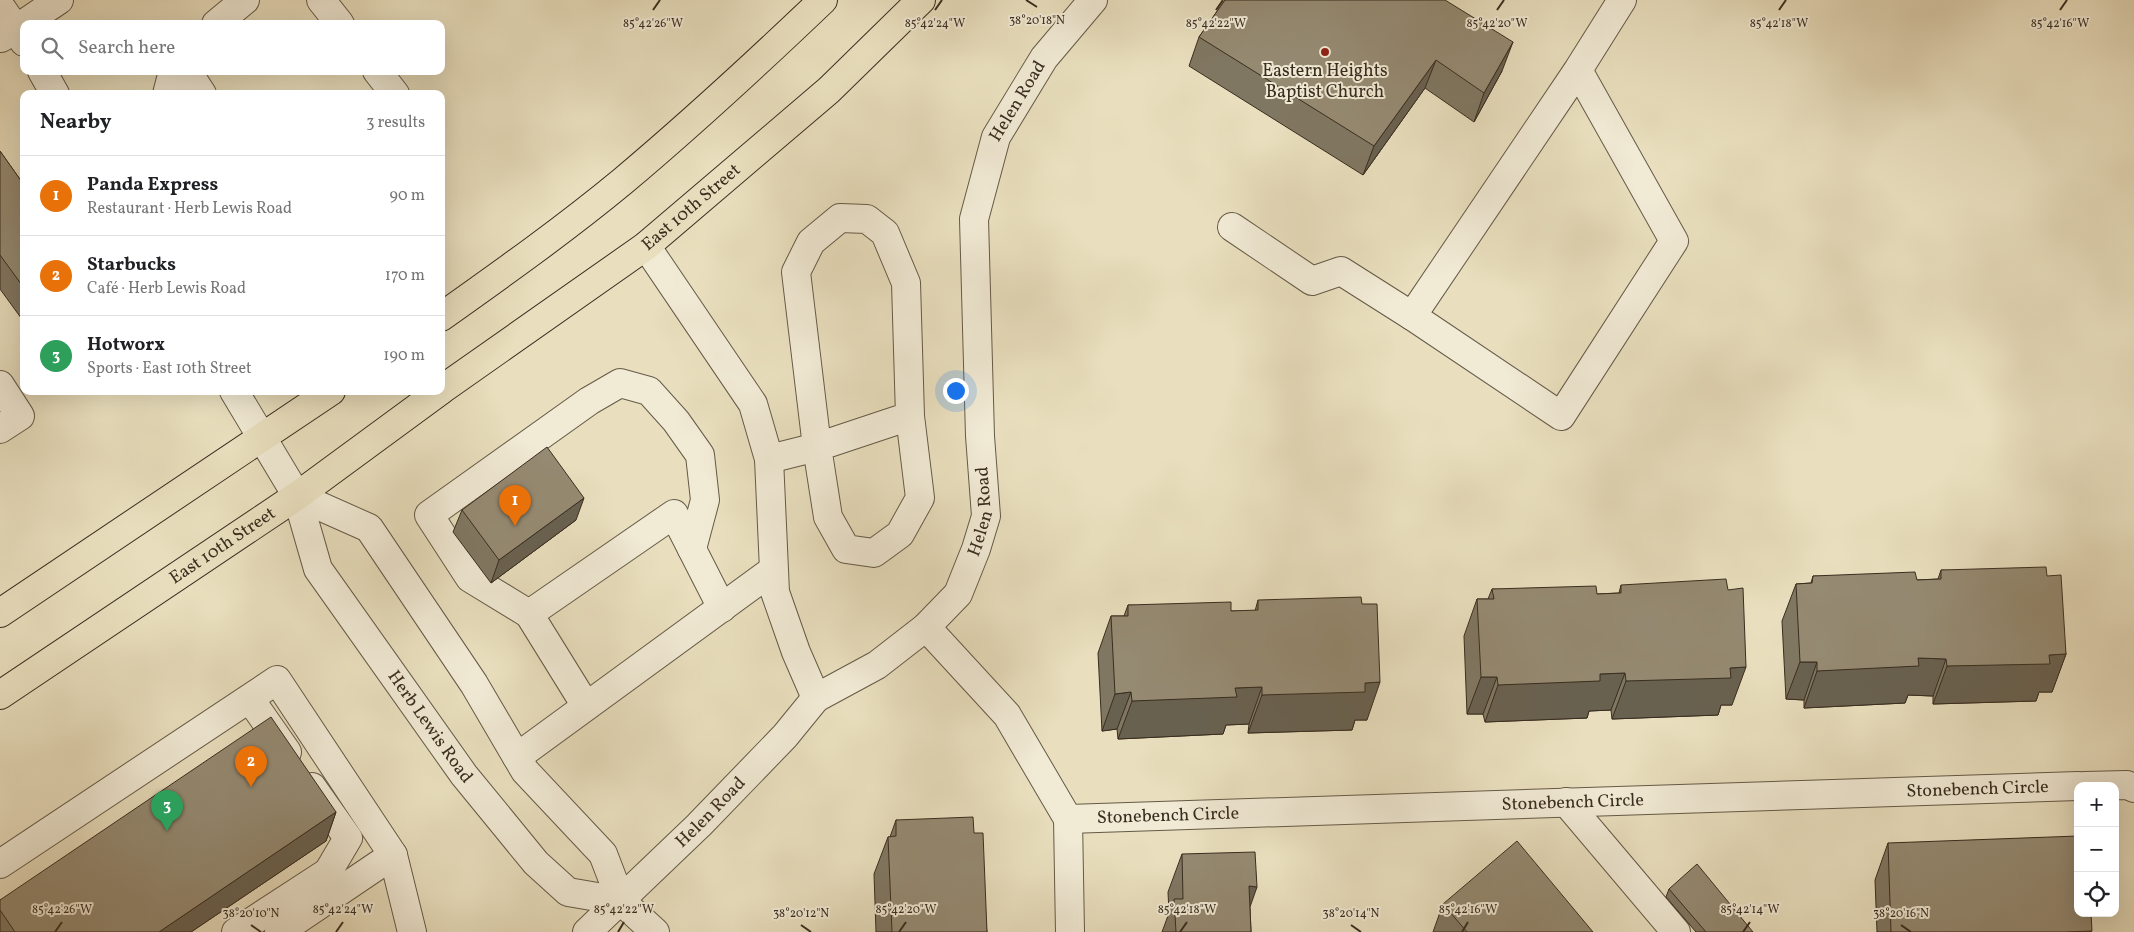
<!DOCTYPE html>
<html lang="en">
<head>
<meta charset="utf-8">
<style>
	:root { --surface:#fff; --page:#f2f2f2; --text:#202124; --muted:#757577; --line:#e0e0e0; --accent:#2563eb }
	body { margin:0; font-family:Vollkorn,serif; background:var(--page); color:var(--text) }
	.controls { position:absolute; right:15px; bottom:15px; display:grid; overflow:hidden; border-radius:10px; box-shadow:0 5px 20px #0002 }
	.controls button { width:45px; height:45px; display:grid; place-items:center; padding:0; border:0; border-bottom:1px solid var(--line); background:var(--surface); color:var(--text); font:25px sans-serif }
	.you { position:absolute; left:955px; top:390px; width:18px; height:18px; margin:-12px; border:4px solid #fff; border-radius:50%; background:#1a73e8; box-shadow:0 0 0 8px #1a73e833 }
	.badge { display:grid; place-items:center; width:32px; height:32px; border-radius:50%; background:var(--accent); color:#fff; font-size:16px; font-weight:700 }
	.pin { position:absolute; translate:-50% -41px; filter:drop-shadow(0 1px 2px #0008) }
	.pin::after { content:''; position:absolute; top:26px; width:18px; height:15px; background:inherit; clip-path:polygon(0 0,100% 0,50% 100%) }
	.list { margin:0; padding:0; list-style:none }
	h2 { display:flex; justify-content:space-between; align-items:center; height:65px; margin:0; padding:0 20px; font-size:21px }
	h2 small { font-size:16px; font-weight:400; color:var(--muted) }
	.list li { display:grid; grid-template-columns:32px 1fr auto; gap:15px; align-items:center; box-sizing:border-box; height:80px; padding:0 20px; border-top:1px solid var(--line) }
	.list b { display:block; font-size:19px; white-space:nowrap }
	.list p { margin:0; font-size:16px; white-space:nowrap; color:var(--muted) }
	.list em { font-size:16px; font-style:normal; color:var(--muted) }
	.icon { flex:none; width:28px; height:28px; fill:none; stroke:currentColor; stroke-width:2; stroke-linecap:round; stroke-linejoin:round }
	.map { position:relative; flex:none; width:2134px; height:932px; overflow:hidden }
	.search { position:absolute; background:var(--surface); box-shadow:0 5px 20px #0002; left:20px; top:20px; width:425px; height:55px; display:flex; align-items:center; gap:12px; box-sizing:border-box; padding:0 18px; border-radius:10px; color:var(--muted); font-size:19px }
	.panel { position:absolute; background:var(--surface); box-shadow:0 5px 20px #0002; left:20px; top:90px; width:425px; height:305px; border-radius:10px }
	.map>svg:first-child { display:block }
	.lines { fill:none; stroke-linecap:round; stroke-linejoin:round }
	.minor-casing { stroke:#655a47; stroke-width:30 }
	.major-casing { stroke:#392d1f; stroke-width:30 }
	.minor { stroke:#f1ead5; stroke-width:28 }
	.major { stroke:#e9dfbe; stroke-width:28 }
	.wall { fill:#807762; stroke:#392d1f }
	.shaded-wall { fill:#686150; stroke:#392d1f }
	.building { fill:#958a72; stroke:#392d1f }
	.ticks { fill:none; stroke:#392d1f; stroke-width:2 }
	.poi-dot { fill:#8f2418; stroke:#f1ead5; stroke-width:2 }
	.labels { text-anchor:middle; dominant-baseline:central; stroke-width:4; stroke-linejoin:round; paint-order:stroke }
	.poi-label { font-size:18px; fill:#392d1f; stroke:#f1ead5 }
	.street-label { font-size:18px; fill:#392d1f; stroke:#f1ead5 }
	.ticks-label { font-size:12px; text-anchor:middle; fill:#392d1f; stroke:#f1ead5; stroke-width:4; stroke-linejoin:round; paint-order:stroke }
</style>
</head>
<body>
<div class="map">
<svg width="2134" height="932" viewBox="0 0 2134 932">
	<rect width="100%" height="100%" fill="#e9dfbe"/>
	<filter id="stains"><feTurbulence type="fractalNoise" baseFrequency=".004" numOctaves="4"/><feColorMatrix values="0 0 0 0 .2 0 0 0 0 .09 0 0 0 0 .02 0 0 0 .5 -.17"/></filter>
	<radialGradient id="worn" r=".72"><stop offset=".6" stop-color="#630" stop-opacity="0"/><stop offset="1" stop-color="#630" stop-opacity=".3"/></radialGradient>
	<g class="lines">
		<g class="minor-casing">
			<g id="minor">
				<path d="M 321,0 L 340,24"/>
				<path d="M 0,6 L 16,29 L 1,38"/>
				<path d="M 216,24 L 245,0"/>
				<path d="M 24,42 L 16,29 L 59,0"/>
				<path d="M 1578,70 L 1674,241 L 1561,416 L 1412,316 L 1578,70 L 1622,0"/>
				<path d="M 42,71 L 55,94"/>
				<path d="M 187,71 L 202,94"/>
				<path d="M 377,71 L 395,94"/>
				<path d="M 167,94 L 173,71"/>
				<path d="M 1232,227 L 1312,281 L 1341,271 L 1412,316"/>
				<path d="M 646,246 L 753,404 L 769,459 L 775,592 L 796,652 L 816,698"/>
				<path d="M 0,385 L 20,416 L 0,429"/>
				<path id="s1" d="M 234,391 L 297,496 L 318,569 L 464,775 L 536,863 L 568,892 L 621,901"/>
				<path d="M 769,459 L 817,447 L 910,416 L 920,498 L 900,534 L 874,553 L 846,549 L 828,517 L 817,447 L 796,272 L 811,242 L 840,218 L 867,219 L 885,233 L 906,283 L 910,416"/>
				<path d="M 297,496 L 369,528 L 474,684 L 525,771 L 603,854 L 621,901 L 655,932"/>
				<path d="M 529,614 L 470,578 L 429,515 L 589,401 L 620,383 L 649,391 L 676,421 L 700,455 L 705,500 L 692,549"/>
				<path d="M 926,627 L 1007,715 L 1068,819 L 1070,932"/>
				<path d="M 250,699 L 287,752"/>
				<path d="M 586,706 L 529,614 L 674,514 L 722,608"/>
				<path d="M 517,757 L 773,570"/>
				<path d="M 2085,786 L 2127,785 L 2134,788"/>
				<path d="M 1566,802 L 1676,932"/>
				<path id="s2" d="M 1068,819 L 2078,786"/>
				<path d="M 0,864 L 277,680 L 393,855 L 412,932"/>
				<path d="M 236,932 L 328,872 L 348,838 L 312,787"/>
				<path d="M 279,932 L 393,855"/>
				<path id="s3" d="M 587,932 L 699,825 L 785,736 L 816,698 L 877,665 L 926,627 L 958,594 L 976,549 L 986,516 L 980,436 L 974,219 L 996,137 L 1044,58 L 1093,0"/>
			</g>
		</g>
		<g class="major-casing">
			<g id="major">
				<path d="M 441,317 C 503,273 565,229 623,181 C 692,123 758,62 823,0"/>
				<path id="s4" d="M 441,390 L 646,246 L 829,90 L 921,0"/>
				<path d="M 0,613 L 331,391"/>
				<path id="s5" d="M 0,695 L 297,496 L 440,391"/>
			</g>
		</g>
		<use href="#minor" class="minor"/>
		<use href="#major" class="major"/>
	</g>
	<g class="wall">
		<path d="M 1225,0 L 1502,71 L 1474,122 L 1425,88 L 1363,175 L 1189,66 L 1199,37 Z"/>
		<path d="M 0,151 L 24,185 L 24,322 L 0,289 Z"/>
		<path d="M 462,510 L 576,520 L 491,583 L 453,532 Z"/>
		<path d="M 1941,570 L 2047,576 L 2066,654 L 2052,692 L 2039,692 L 2036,701 L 1933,704 L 1933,696 L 1908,695 L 1905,703 L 1804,708 L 1804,700 L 1786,699 L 1782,621 L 1796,584 L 1811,583 L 1813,576 L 1917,580 L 1938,579 Z"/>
		<path d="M 1621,585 L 1732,705 L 1721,705 L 1718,715 L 1612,719 L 1611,710 L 1589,711 L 1587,718 L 1485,722 L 1483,714 L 1467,714 L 1464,636 L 1477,599 L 1488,599 L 1492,589 L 1597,594 L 1619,593 Z"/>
		<path d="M 1258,600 L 1367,720 L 1355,720 L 1352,730 L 1248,733 L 1249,724 L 1226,725 L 1223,734 L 1118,739 L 1117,729 L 1102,731 L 1098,653 L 1111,616 L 1124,616 L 1128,605 L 1231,611 L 1255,611 Z"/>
		<path d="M 336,812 L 326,841 L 191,932 L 0,932 L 0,900 Z"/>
		<path d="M 896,820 L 974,833 L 987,932 L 876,932 L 874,874 L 888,837 L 890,837 Z"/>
		<path d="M 1888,843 L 2092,932 L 1877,932 L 1875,880 Z"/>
		<path d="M 1182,854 L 1250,908 L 1251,932 L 1162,932 L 1169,913 L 1168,892 Z"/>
		<path d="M 1669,889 L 1753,932 L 1696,932 L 1666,897 Z"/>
		<path d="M 1443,904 L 1593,932 L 1433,932 Z"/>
	</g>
	<g class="shaded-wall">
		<path d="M 1513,42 L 1502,71 L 1474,122 L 1484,93 Z"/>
		<path d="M 1436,60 L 1425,88 L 1363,175 L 1374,146 Z"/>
		<path d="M 584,498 L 576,520 L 491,583 L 499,560 Z"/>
		<path d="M 2066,654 L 2052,692 L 2039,692 L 2036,701 L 1933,704 L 1947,666 L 2049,655 Z"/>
		<path d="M 1918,658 L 1946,659 L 1933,696 L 1908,695 L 1905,703 L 1804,708 L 1817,671 Z"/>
		<path d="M 1800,662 L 1817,662 L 1804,700 L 1786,699 Z"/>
		<path d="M 1746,667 L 1732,705 L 1721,705 L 1718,715 L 1612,719 L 1626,681 L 1730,668 Z"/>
		<path d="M 1625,673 L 1611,710 L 1589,711 L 1587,718 L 1485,722 L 1498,685 L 1600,674 Z"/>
		<path d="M 1481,677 L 1497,677 L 1483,714 L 1467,714 Z"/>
		<path d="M 1380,682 L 1367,720 L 1355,720 L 1352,730 L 1248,733 L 1262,695 L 1365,683 Z"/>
		<path d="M 1262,687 L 1249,724 L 1226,725 L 1223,734 L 1118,739 L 1132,701 L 1235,688 Z"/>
		<path d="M 1131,692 L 1117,729 L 1102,731 L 1115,694 Z"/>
		<path d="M 336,812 L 326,841 L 191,932 L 159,932 Z"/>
		<path d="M 1249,886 L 1257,887 L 1244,924 Z"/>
	</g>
	<g class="building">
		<path d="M 1225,0 L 1445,0 L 1513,42 L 1484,93 L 1436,60 L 1374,146 L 1199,37 Z"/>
		<path d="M 0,151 L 24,185 L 24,288 L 0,255 Z"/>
		<path d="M 547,447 L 584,498 L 499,560 L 462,510 Z"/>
		<path d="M 2046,567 L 2047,576 L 2061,575 L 2066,654 L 2049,655 L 2050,664 L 1947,666 L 1946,659 L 1918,658 L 1919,666 L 1817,671 L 1817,662 L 1800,662 L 1796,584 L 1812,583 L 1813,576 L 1915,572 L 1917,580 L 1941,579 L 1941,570 Z"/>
		<path d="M 1726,579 L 1728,590 L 1743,588 L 1746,667 L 1730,668 L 1731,678 L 1626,681 L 1625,673 L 1600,674 L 1600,681 L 1498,685 L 1497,677 L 1481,677 L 1477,599 L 1494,599 L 1492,589 L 1596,586 L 1597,594 L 1621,593 L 1621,585 Z"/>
		<path d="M 1361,597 L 1362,604 L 1377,604 L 1380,682 L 1365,683 L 1365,692 L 1262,695 L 1262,687 L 1235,688 L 1237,697 L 1132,701 L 1131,692 L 1115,694 L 1111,616 L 1128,616 L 1128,605 L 1231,602 L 1231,611 L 1258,610 L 1258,600 Z"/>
		<path d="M 271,717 L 336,812 L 159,932 L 15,932 L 0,910 L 0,900 Z"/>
		<path d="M 973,817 L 974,833 L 983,833 L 987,932 L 892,932 L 888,837 L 896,836 L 896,820 Z"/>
		<path d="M 2078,836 L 2078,913 L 2091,913 L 2092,931 L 2065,932 L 1891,932 L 1888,843 Z"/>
		<path d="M 1517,841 L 1593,932 L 1467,932 L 1443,904 Z"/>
		<path d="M 1255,852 L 1257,887 L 1249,886 L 1251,932 L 1176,932 L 1174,899 L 1183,899 L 1182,854 Z"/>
		<path d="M 1697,864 L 1753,932 L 1706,932 L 1669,889 Z"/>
	</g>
	<path class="ticks" d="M 1026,0 L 1037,7M 653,10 L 660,0M 935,10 L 942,0M 1216,10 L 1223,0M 1497,10 L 1504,0M 1779,10 L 1786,0M 2060,10 L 2067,0M 251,925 L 261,932M 801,925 L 811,932M 1351,925 L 1361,932M 1901,925 L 1911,932M 55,932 L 62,922M 336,932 L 343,922M 618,932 L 624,922M 899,932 L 906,922M 1180,932 L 1187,922M 1462,932 L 1468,922M 1743,932 L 1750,922"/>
	<circle class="poi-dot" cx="1325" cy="52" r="5"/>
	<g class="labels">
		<g class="poi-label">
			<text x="1325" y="71">Eastern Heights<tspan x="1325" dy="21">Baptist Church</tspan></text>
		</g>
		<g class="street-label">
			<text stroke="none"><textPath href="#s3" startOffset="1012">Helen Road</textPath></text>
			<text stroke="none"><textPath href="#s4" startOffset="310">East 10th Street</textPath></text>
			<text stroke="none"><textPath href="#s3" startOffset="592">Helen Road</textPath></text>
			<text stroke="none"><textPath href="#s5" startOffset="268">East 10th Street</textPath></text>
			<text stroke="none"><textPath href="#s1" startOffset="392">Herb Lewis Road</textPath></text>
			<text stroke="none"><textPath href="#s2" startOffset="910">Stonebench Circle</textPath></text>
			<text stroke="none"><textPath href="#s2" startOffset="505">Stonebench Circle</textPath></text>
			<text stroke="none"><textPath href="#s3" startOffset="172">Helen Road</textPath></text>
			<text stroke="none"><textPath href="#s2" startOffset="100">Stonebench Circle</textPath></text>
		</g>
	</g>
	<g class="ticks-label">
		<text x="1037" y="24">38°20'18"N</text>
		<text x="1497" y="27">85°42'20"W</text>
		<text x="653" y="27">85°42'26"W</text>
		<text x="935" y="27">85°42'24"W</text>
		<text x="1216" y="27">85°42'22"W</text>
		<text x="1779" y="27">85°42'18"W</text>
		<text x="2060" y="27">85°42'16"W</text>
		<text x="62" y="913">85°42'26"W</text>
		<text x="343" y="913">85°42'24"W</text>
		<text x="624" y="913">85°42'22"W</text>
		<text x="906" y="913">85°42'20"W</text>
		<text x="1187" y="913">85°42'18"W</text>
		<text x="1468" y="913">85°42'16"W</text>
		<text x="1750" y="913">85°42'14"W</text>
		<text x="251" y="917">38°20'10"N</text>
		<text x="801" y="917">38°20'12"N</text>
		<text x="1351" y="917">38°20'14"N</text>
		<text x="1901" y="917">38°20'16"N</text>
	</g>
	<rect width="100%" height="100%" filter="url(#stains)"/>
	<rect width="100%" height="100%" fill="url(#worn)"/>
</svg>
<div class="controls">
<button>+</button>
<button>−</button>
<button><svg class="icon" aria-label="locate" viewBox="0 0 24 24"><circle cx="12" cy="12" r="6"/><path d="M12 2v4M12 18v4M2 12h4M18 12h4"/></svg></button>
</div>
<div class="you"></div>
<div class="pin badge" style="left:515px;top:526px;background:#e8710a">1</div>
<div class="pin badge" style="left:251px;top:787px;background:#e8710a">2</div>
<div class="pin badge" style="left:167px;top:831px;background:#2e9e5b">3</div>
<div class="search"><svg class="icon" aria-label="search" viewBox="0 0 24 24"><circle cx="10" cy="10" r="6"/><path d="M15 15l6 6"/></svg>Search here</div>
<section class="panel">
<h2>Nearby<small>3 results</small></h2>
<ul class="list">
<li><span class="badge" style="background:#e8710a">1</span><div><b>Panda Express</b><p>Restaurant · Herb Lewis Road</p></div><em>90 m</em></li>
<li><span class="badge" style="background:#e8710a">2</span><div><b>Starbucks</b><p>Café · Herb Lewis Road</p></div><em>170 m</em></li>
<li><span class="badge" style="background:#2e9e5b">3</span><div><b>Hotworx</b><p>Sports · East 10th Street</p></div><em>190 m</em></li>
</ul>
</section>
</div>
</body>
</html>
